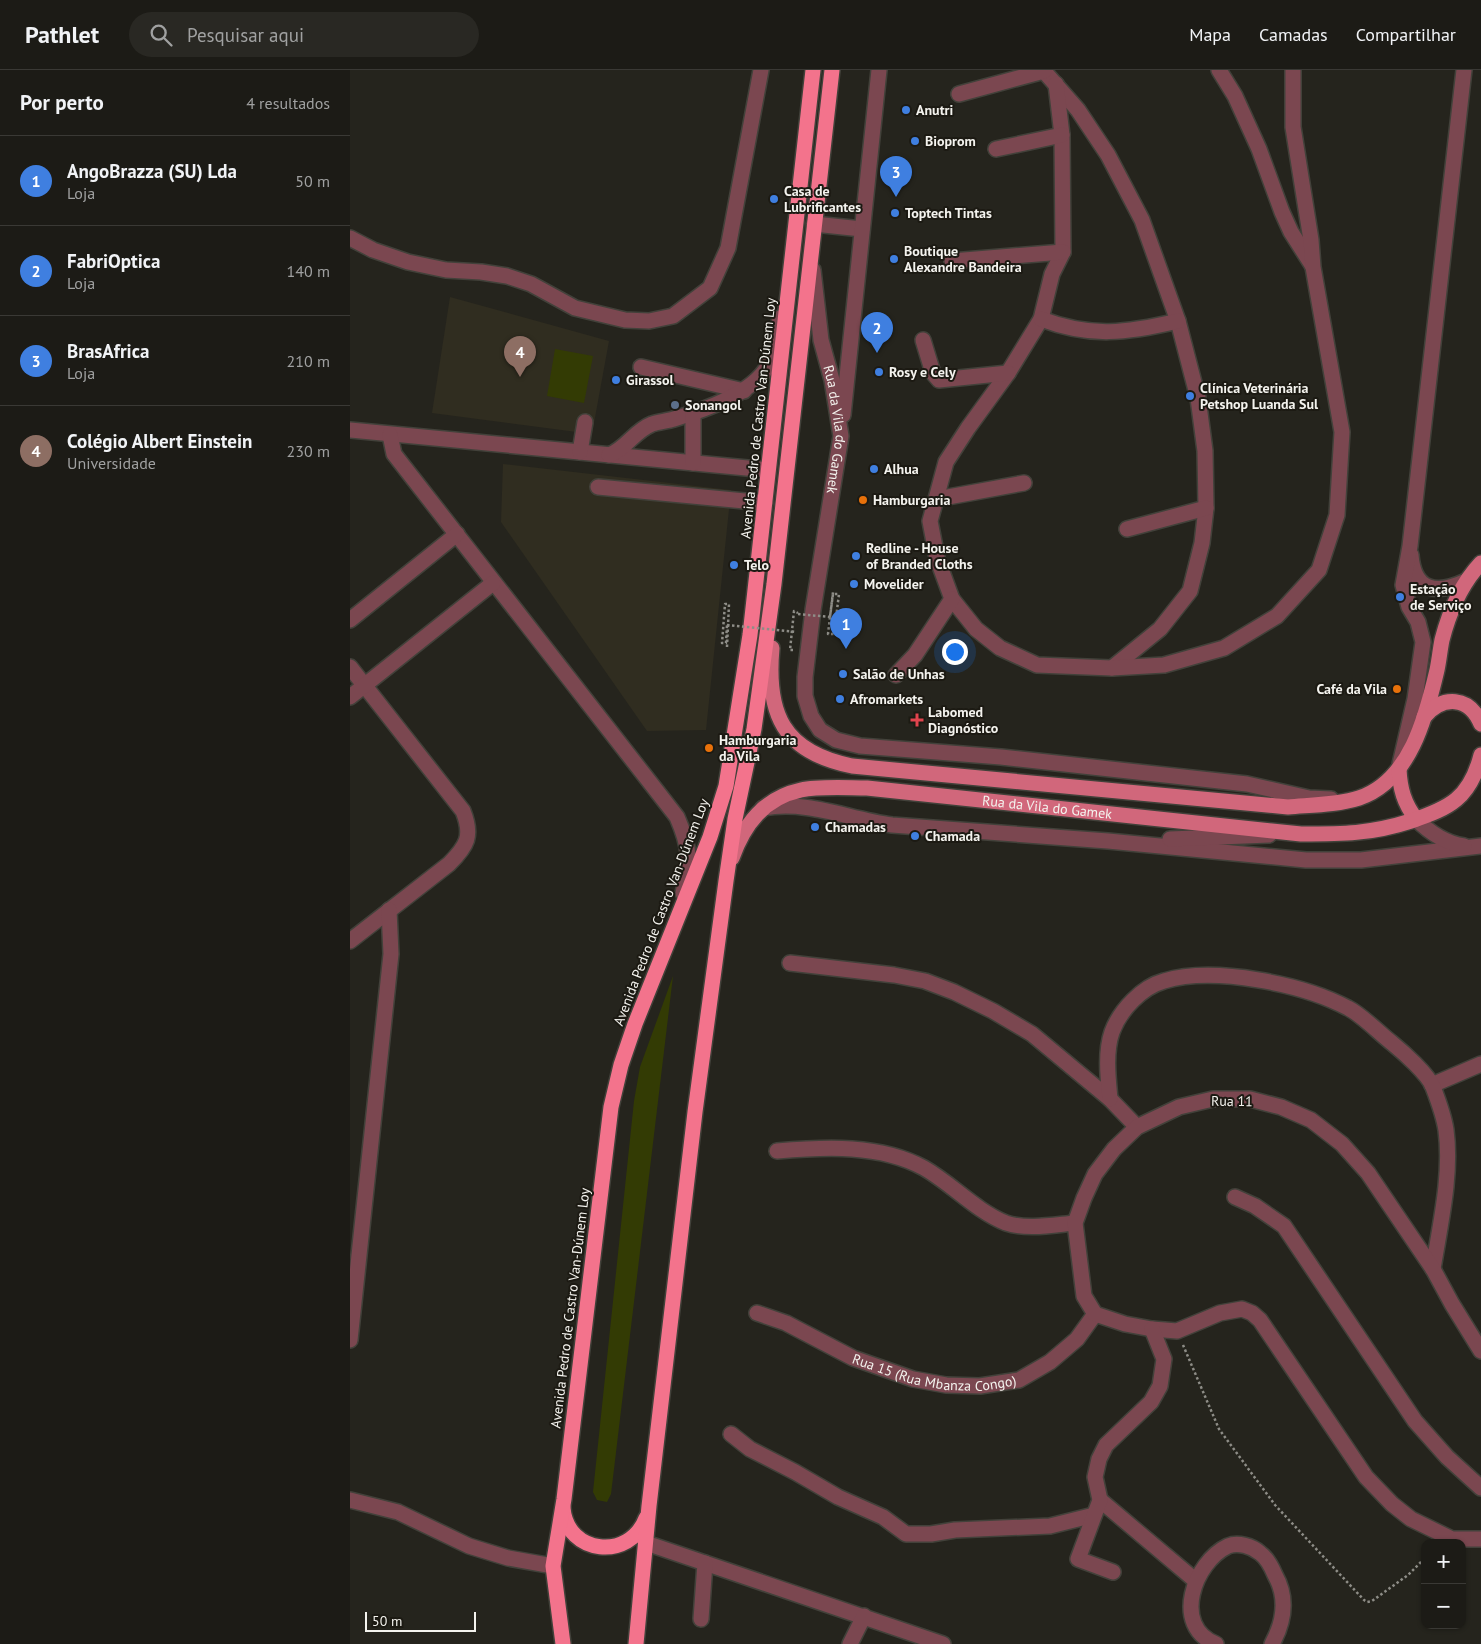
<!DOCTYPE html>
<html lang="pt">
<head>
<meta charset="utf-8">
<style>
	:root { --surface:#1c1b16; --page:#292823; --text:#f1f3f6; --muted:#a0a1a1; --line:#3a3935; --accent:#0b8043 }
	body { margin:0; font-family:"PT Sans",sans-serif; background:var(--page); color:var(--text) }
	.controls { position:absolute; right:15px; bottom:15px; display:grid; overflow:hidden; border-radius:10px; box-shadow:0 1px 4px #0004 }
	.controls button { width:45px; height:45px; display:grid; place-items:center; padding:0; border:0; border-bottom:1px solid var(--line); background:var(--surface); color:var(--text); font:25px sans-serif }
	.scale { position:absolute; left:15px; bottom:12px; width:111px; box-sizing:border-box; padding-left:5px; border:2px solid #f4f3ee; border-top:0; font-size:14px; line-height:18px; white-space:nowrap; color:#f4f3ee; -webkit-text-stroke:4px #1c1a13; paint-order:stroke }
	.you { position:absolute; left:604px; top:581px; width:18px; height:18px; margin:-12px; border:4px solid #fff; border-radius:50%; background:#1a73e8; box-shadow:0 0 0 8px #1a73e833 }
	.badge { display:grid; place-items:center; width:32px; height:32px; border-radius:50%; background:var(--accent); color:#fff; font-size:16px; font-weight:700 }
	.pin { position:absolute; translate:-50% -41px; filter:drop-shadow(0 1px 2px #0008) }
	.pin::after { content:''; position:absolute; top:26px; width:18px; height:15px; background:inherit; clip-path:polygon(0 0,100% 0,50% 100%) }
	.list { margin:0; padding:0; list-style:none }
	h2 { display:flex; justify-content:space-between; align-items:center; height:65px; margin:0; padding:0 20px; font-size:21px }
	h2 small { font-size:16px; font-weight:400; color:var(--muted) }
	.list li { display:grid; grid-template-columns:32px 1fr auto; gap:15px; align-items:center; box-sizing:border-box; height:90px; padding:0 20px; border-top:1px solid var(--line) }
	.list b { display:block; font-size:19px; white-space:nowrap }
	.list p { margin:0; font-size:16px; white-space:nowrap; color:var(--muted) }
	.list em { font-size:16px; font-style:normal; color:var(--muted) }
	.icon { flex:none; width:28px; height:28px; fill:none; stroke:currentColor; stroke-width:2; stroke-linecap:round; stroke-linejoin:round }
	.map { position:relative; flex:none; width:1131px; height:1574px; overflow:hidden }
	header { display:flex; align-items:center; gap:30px; box-sizing:border-box; height:70px; padding:0 25px; background:var(--surface); border-bottom:1px solid var(--line) }
	header strong { font-size:24px }
	nav { display:flex; gap:28px; margin-inline-start:auto; font-size:18px }
	.search { width:350px; height:45px; background:var(--page); display:flex; align-items:center; gap:12px; box-sizing:border-box; padding:0 18px; border-radius:28px; color:var(--muted); font-size:19px }
	main { display:flex }
	aside { flex:1; background:var(--surface) }
	.map>svg:first-child { display:block }
	.built { fill:#302d20 }
	.green { fill:#333b04 }
	.lines { fill:none; stroke-linecap:round; stroke-linejoin:round }
	.minor-casing { stroke:#42413a; stroke-width:18 }
	.major-casing { stroke:#42413a; stroke-width:18 }
	.highway-casing { stroke:#42413a; stroke-width:18 }
	.path { stroke:#8e8d87; stroke-width:2.5; stroke-dasharray:2.5 2.5; stroke-linecap:butt }
	.minor { stroke:#7b4750; stroke-width:15 }
	.major { stroke:#d1677b; stroke-width:15 }
	.highway { stroke:#f3738c; stroke-width:15 }
	.path-bridge { stroke:#8e8d87; stroke-width:2.5; stroke-dasharray:2.5 2.5; stroke-linecap:butt }
	.shop-dot { fill:#3f7fe0; stroke:#1c1a13; stroke-width:2 }
	.service-dot { fill:#5c6f8a; stroke:#1c1a13; stroke-width:2 }
	.food-dot { fill:#e8710a; stroke:#1c1a13; stroke-width:2 }
	.health-dot { fill:#e0444e; stroke:#1c1a13; stroke-width:2 }
	.labels { text-anchor:middle; dominant-baseline:central; stroke-width:4; stroke-linejoin:round; paint-order:stroke }
	.poi-label { font-size:14px; font-weight:bold; fill:#f4f3ee; stroke:#1c1a13; text-anchor:start }
	.street-label { font-size:14px; fill:#f4f3ee; stroke:#1c1a13 }
</style>
</head>
<body>
<header>
<strong>Pathlet</strong>
<div class="search"><svg class="icon" aria-label="search" viewBox="0 0 24 24"><circle cx="10" cy="10" r="6"/><path d="M15 15l6 6"/></svg>Pesquisar aqui</div>
<nav><a>Mapa</a><a>Camadas</a><a>Compartilhar</a></nav>
</header>
<main>
<aside>
<h2>Por perto<small>4 resultados</small></h2>
<ul class="list">
<li><span class="badge" style="background:#3f7fe0">1</span><div><b>AngoBrazza (SU) Lda</b><p>Loja</p></div><em>50 m</em></li>
<li><span class="badge" style="background:#3f7fe0">2</span><div><b>FabriOptica</b><p>Loja</p></div><em>140 m</em></li>
<li><span class="badge" style="background:#3f7fe0">3</span><div><b>BrasAfrica</b><p>Loja</p></div><em>210 m</em></li>
<li><span class="badge" style="background:#8d6e63">4</span><div><b>Colégio Albert Einstein</b><p>Universidade</p></div><em>230 m</em></li>
</ul>
</aside>
<div class="map">
<svg width="1131" height="1574" viewBox="0 0 1131 1574">
	<rect width="100%" height="100%" fill="#25241d"/>
	<g class="built">
		<path d="M 100,227 L 259,271 L 242,364 L 82,343 Z"/>
		<path d="M 153,394 L 381,420 L 356,660 L 297,661 L 151,452 Z"/>
	</g>
	<g class="green">
		<path d="M 205,279 L 243,286 L 234,333 L 197,326 Z"/>
		<path d="M 323,906 L 261,1424 L 257,1432 L 247,1430 L 243,1422 L 284,1031 L 290,997 Z"/>
	</g>
	<g class="lines">
		<g class="minor-casing">
			<g id="minor">
				<path d="M 693,0 L 728,40 L 758,85 L 792,150 L 828,251 L 848,328 L 855,381 L 856,438 L 852,473 L 840,521 L 810,559 L 762,598"/>
				<path d="M 869,0 L 885,26 L 909,79 L 932,142 L 941,162 L 962,195"/>
				<path d="M 706,14 L 712,65 L 713,182 L 702,204 L 691,249 L 658,303 L 618,358 L 596,392 L 580,451 L 587,488 L 602,529 L 626,559 L 650,578 L 687,595 L 762,598 L 814,595 L 874,578 L 927,546 L 969,500 L 987,445 L 992,362 L 963,197 L 961,170 L 943,57 L 943,0"/>
				<path d="M 609,24 L 694,1"/>
				<path d="M 646,79 L 712,65"/>
				<path d="M 464,154 L 512,159"/>
				<path d="M 0,168 L 23,180 L 58,192 L 96,200 L 131,202 L 157,206 L 181,214 L 225,238 L 275,250 L 299,251 L 323,246 L 360,218 L 378,178 L 411,0"/>
				<path d="M 602,191 L 713,182"/>
				<path id="s1" d="M 463,200 L 471,270 L 482,310 L 491,366 L 463,540 L 455,607 L 455,626 L 461,646 L 470,660 L 486,670 L 510,676 L 651,687 L 897,714 L 959,728 L 981,729"/>
				<path d="M 691,249 C 741,268 777,263 828,251"/>
				<path d="M 573,270 L 583,303 L 589,310 L 658,303"/>
				<path d="M 291,297 L 394,321"/>
				<path d="M 493,345 L 529,0"/>
				<path d="M 0,360 L 418,400"/>
				<path d="M 40,365 L 44,384 L 327,747 C 340,777 341,790 333,823"/>
				<path d="M 230,382 L 235,352"/>
				<path d="M 259,385 C 276,379 284,361 302,354 C 308,352 317,351 324,349 C 354,340 402,324 418,296 C 425,284 427,262 430,248"/>
				<path d="M 343,393 L 343,343"/>
				<path d="M 248,417 L 415,433"/>
				<path d="M 587,429 L 674,413"/>
				<path d="M 777,459 L 856,438"/>
				<path d="M 1061,485 C 1064,521 1086,525 1116,511"/>
				<path d="M 0,550 L 107,464"/>
				<path d="M 0,597 L 113,741 C 123,766 117,776 99,794 L 0,871"/>
				<path d="M 546,605 L 565,585 L 602,529"/>
				<path d="M 0,627 L 143,513"/>
				<path d="M 1050,694 L 1065,629 L 1073,572 L 1068,552 L 1059,537 L 1053,515 L 1060,476 L 1114,0"/>
				<path d="M 413,738 C 459,730 497,749 542,755 L 758,771 L 956,790 L 1011,790 L 1131,776"/>
				<path d="M 1066,749 C 1079,762 1095,773 1114,776"/>
				<path d="M 820,769 L 919,765"/>
				<path d="M 440,893 L 544,905 L 575,911 L 604,922 L 643,941 L 682,964 L 760,1029 L 787,1057"/>
				<path d="M 1082,1015 L 1131,994"/>
				<path d="M 760,1029 C 758,1008 755,982 762,962 C 770,940 792,917 814,911 C 864,896 953,914 998,938 C 1012,945 1029,963 1042,973 C 1053,982 1078,1004 1083,1017 C 1088,1030 1094,1047 1096,1060 C 1102,1105 1090,1155 1083,1199"/>
				<path d="M 427,1081 C 475,1077 530,1074 574,1098 C 602,1114 626,1141 656,1153 C 677,1160 703,1155 725,1153"/>
				<path d="M 885,1127 L 905,1136 L 934,1156 L 1065,1351 L 1097,1387 L 1131,1418"/>
				<path id="s2" d="M 407,1243 L 436,1253 L 503,1288 L 563,1309 L 596,1315 L 630,1316 L 669,1310 L 700,1292 L 727,1269 L 745,1244"/>
				<path d="M 0,1270 L 41,884 L 39,840"/>
				<path d="M 1131,1281 L 1102,1234 L 1083,1199 L 1018,1103 L 992,1074 L 961,1050 L 931,1037 L 900,1029 L 863,1029 L 829,1037 L 787,1057 L 764,1079 L 745,1104 L 734,1128 L 725,1153 L 734,1226 L 745,1244 L 775,1254 L 802,1259 L 827,1261 L 870,1243 L 892,1239 L 902,1243 L 910,1250 L 1016,1407 L 1042,1434 L 1061,1449 L 1102,1469 L 1131,1469"/>
				<path d="M 381,1364 L 400,1379 L 445,1402 L 488,1427 L 533,1447 L 556,1464 L 581,1464 L 605,1460 L 700,1456 L 744,1445"/>
				<path d="M 0,1430 L 48,1442 L 119,1476 L 158,1488 L 203,1496"/>
				<path d="M 750,1430 L 846,1511"/>
				<path d="M 296,1473 L 593,1574"/>
				<path d="M 763,1502 L 728,1489 L 750,1430 L 745,1407 L 749,1389 L 756,1375 L 801,1332 L 810,1316 L 814,1289 L 802,1259"/>
				<path d="M 351,1549 L 355,1493"/>
				<path d="M 500,1574 L 514,1546"/>
				<path d="M 866,1574 C 821,1556 844,1492 878,1476 C 888,1472 902,1476 910,1483 C 917,1488 922,1498 925,1505 C 938,1528 934,1552 922,1574"/>
			</g>
		</g>
		<g class="major-casing">
			<g id="major">
				<path d="M 422,578 C 416,644 433,682 502,696 L 938,737 C 961,735 987,735 1009,728 C 1060,711 1076,647 1087,600 C 1089,591 1090,580 1092,570 C 1099,543 1111,514 1131,493"/>
				<path d="M 1074,647 C 1093,625 1119,626 1131,654"/>
				<path d="M 1049,699 C 1050,719 1054,733 1066,749"/>
				<path id="s3" d="M 382,788 C 394,754 414,728 451,720 C 469,716 498,718 517,718 L 951,764 C 992,764 1021,764 1061,751 C 1100,738 1120,728 1131,685"/>
			</g>
		</g>
		<g class="highway-casing">
			<g id="highway">
				<path d="M 213,1438 C 217,1485 280,1491 296,1448"/>
				<path d="M 213,1574 L 203,1496 L 214,1429 L 261,1037 L 271,995 L 285,954 L 360,767 L 376,716 L 400,565 L 463,0"/>
				<path d="M 286,1574 L 299,1436 L 345,1042 L 376,811 L 385,749 L 404,659 L 424,514 L 482,0"/>
			</g>
		</g>
		<g class="path">
			<path d="M 480,547 L 483,524 L 489,524 L 484,564 L 478,564 L 483,522"/>
			<path d="M 377,577 L 379,534 L 375,534 L 372,573 L 376,573 L 377,555"/>
			<path d="M 443,580 L 440,580 L 444,541 L 448,543"/>
			<path d="M 833,1275 L 869,1359 L 925,1435 L 1014,1530 L 1017,1532 L 1022,1531 L 1058,1505 L 1075,1488"/>
		</g>
		<use href="#minor" class="minor"/>
		<use href="#major" class="major"/>
		<use href="#highway" class="highway"/>
		<g class="path-bridge">
			<path d="M 448,544 L 480,547"/>
			<path d="M 377,555 L 446,562"/>
		</g>
	</g>
	<g class="shop-dot">
		<circle cx="556" cy="40" r="5"/>
		<circle cx="565" cy="71" r="5"/>
		<circle cx="424" cy="129" r="5"/>
		<circle cx="545" cy="143" r="5"/>
		<circle cx="544" cy="189" r="5"/>
		<circle cx="529" cy="302" r="5"/>
		<circle cx="266" cy="310" r="5"/>
		<circle cx="840" cy="326" r="5"/>
		<circle cx="524" cy="399" r="5"/>
		<circle cx="506" cy="486" r="5"/>
		<circle cx="384" cy="495" r="5"/>
		<circle cx="504" cy="514" r="5"/>
		<circle cx="1050" cy="527" r="5"/>
		<circle cx="493" cy="604" r="5"/>
		<circle cx="490" cy="629" r="5"/>
		<circle cx="465" cy="757" r="5"/>
		<circle cx="565" cy="766" r="5"/>
	</g>
	<circle class="service-dot" cx="325" cy="335" r="5"/>
	<g class="food-dot">
		<circle cx="513" cy="430" r="5"/>
		<circle cx="1047" cy="619" r="5"/>
		<circle cx="359" cy="678" r="5"/>
	</g>
	<path class="health-dot" d="M564.5 642.5h5v5h5v5h-5v5h-5v-5h-5v-5h5z"/>
	<g class="labels">
		<g class="poi-label">
			<text x="566" y="40">Anutri</text>
			<text x="575" y="71">Bioprom</text>
			<text x="434" y="121">Casa de<tspan x="434" dy="16">Lubrificantes</tspan></text>
			<text x="555" y="143">Toptech Tintas</text>
			<text x="554" y="181">Boutique<tspan x="554" dy="16">Alexandre Bandeira</tspan></text>
			<text x="539" y="302">Rosy e Cely</text>
			<text x="276" y="310">Girassol</text>
			<text x="850" y="318">Clínica Veterinária<tspan x="850" dy="16">Petshop Luanda Sul</tspan></text>
			<text x="335" y="335">Sonangol</text>
			<text x="534" y="399">Alhua</text>
			<text x="523" y="430">Hamburgaria</text>
			<text x="516" y="478">Redline - House<tspan x="516" dy="16">of Branded Cloths</tspan></text>
			<text x="394" y="495">Telo</text>
			<text x="514" y="514">Movelider</text>
			<text x="1060" y="519">Estação<tspan x="1060" dy="16">de Serviço</tspan></text>
			<text x="503" y="604">Salão de Unhas</text>
			<text x="1037" y="619" text-anchor="end">Café da Vila</text>
			<text x="500" y="629">Afromarkets</text>
			<text x="578" y="642">Labomed<tspan x="578" dy="16">Diagnóstico</tspan></text>
			<text x="369" y="670">Hamburgaria<tspan x="369" dy="16">da Vila</tspan></text>
			<text x="475" y="757">Chamadas</text>
			<text x="575" y="766">Chamada</text>
		</g>
		<g class="street-label">
			<text transform="translate(408 348) rotate(-84)">Avenida Pedro de Castro Van-Dúnem Loy</text>
			<text stroke="none"><textPath href="#s1" startOffset="162">Rua da Vila do Gamek</textPath></text>
			<text stroke="none"><textPath href="#s3" startOffset="349">Rua da Vila do Gamek</textPath></text>
			<text transform="translate(311 842) rotate(-69)">Avenida Pedro de Castro Van-Dúnem Loy</text>
			<text transform="translate(882 1031) rotate(1)">Rua 11</text>
			<text transform="translate(220 1238) rotate(-83)">Avenida Pedro de Castro Van-Dúnem Loy</text>
			<text stroke="none"><textPath href="#s2" startOffset="190">Rua 15 (Rua Mbanza Congo)</textPath></text>
		</g>
	</g>
</svg>
<div class="controls">
<button>+</button>
<button>−</button>
</div>
<div class="scale">50 m</div>
<div class="you"></div>
<div class="pin badge" style="left:496px;top:579px;background:#3f7fe0">1</div>
<div class="pin badge" style="left:527px;top:283px;background:#3f7fe0">2</div>
<div class="pin badge" style="left:546px;top:127px;background:#3f7fe0">3</div>
<div class="pin badge" style="left:170px;top:307px;background:#8d6e63">4</div>
</div>
</main>
</body>
</html>
